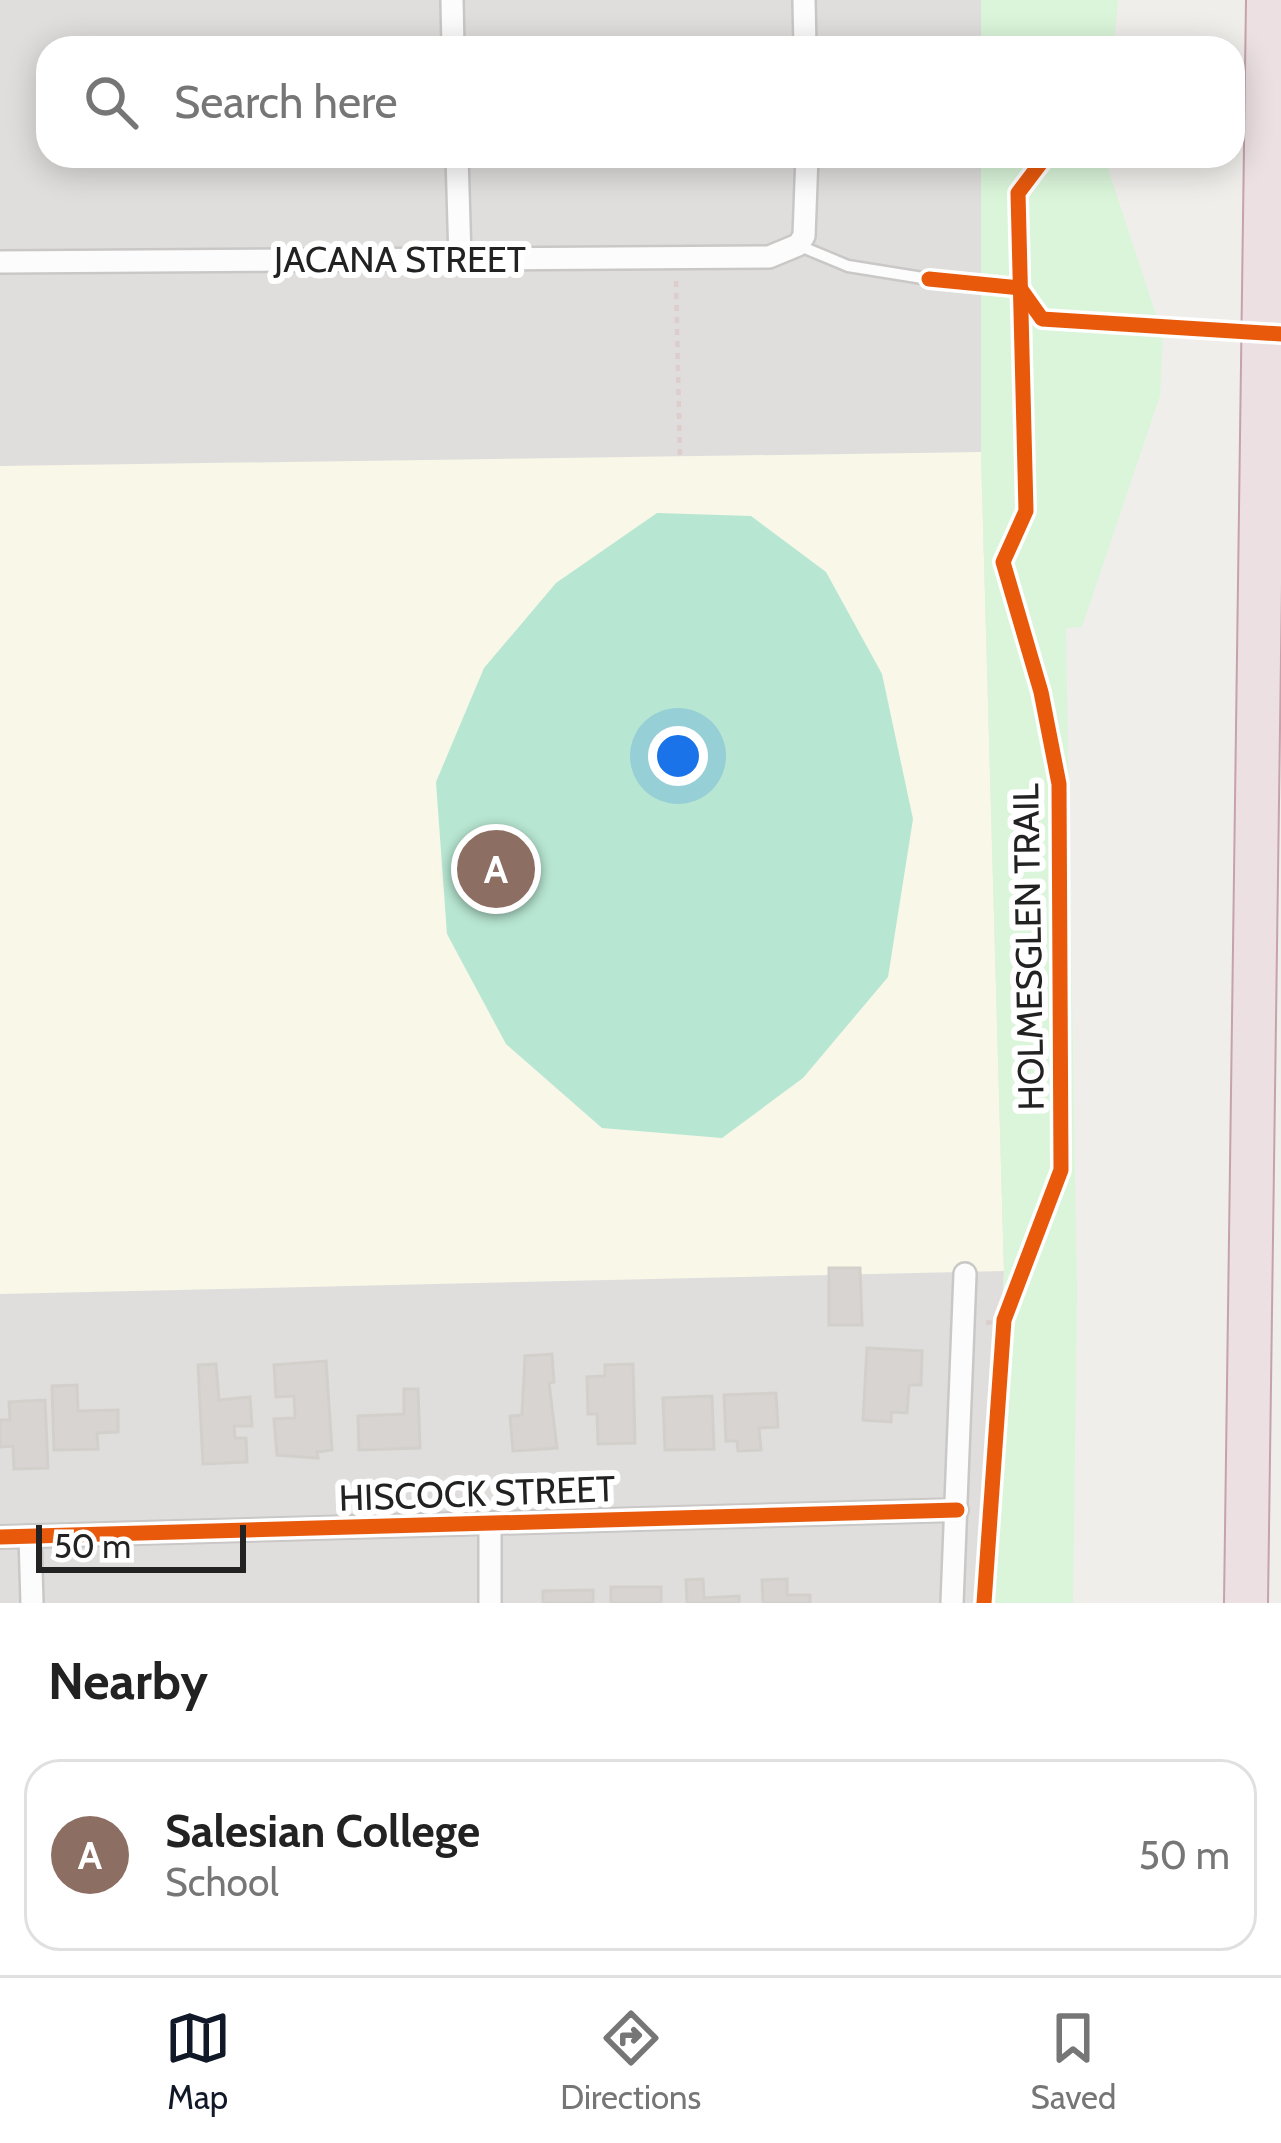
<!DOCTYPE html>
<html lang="en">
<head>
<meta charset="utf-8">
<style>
	:root { --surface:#fff; --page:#f2f2f2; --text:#222; --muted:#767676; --line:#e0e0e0; --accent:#111827 }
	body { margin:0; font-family:Cabin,sans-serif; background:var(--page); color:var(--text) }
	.scale { position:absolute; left:36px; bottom:30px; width:210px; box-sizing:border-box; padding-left:12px; border:6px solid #222; border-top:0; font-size:33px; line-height:42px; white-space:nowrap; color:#222; -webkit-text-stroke:9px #fff; paint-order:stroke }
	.you { position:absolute; left:678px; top:756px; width:42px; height:42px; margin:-30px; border:9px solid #fff; border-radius:50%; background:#1a73e8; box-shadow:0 0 0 18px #1a73e833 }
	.badge { display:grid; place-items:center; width:78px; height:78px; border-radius:50%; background:var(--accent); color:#fff; font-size:39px; font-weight:700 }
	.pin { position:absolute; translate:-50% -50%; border:6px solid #fff; box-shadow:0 3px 12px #0006 }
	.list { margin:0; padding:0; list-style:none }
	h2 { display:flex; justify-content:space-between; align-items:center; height:156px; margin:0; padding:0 48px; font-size:51px }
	h2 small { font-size:39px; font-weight:400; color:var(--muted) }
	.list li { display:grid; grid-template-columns:78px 1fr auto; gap:36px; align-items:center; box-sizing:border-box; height:192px; margin:0 24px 24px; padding:0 24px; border:3px solid var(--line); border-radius:36px }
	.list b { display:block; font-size:45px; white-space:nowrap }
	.list p { margin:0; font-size:39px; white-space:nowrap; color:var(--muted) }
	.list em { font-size:39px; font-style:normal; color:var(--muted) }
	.icon { flex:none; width:66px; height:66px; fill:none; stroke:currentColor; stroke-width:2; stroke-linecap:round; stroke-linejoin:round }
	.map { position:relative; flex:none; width:1281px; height:1603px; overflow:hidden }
	.search { position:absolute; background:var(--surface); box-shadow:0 6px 30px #0003; left:36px; right:36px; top:36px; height:132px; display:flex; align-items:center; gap:30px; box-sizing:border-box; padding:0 42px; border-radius:36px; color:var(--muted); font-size:45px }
	.sheet { height:372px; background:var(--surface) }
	nav { display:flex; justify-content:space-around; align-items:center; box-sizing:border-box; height:168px; border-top:3px solid var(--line); background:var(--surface); font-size:33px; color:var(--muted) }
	nav a { display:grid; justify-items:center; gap:6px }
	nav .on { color:var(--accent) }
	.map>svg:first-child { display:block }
	.residential { fill:#dfdedc }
	.education { fill:#f8f7e8 }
	.park { fill:#daf5da }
	.pitch { fill:#b7e6d2 }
	.building { fill:#d7d4d2; stroke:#d3d0cc; stroke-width:3 }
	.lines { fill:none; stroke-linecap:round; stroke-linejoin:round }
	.service-casing { stroke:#c9c8c7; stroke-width:15 }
	.minor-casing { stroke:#c9c8c7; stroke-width:26 }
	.motorway-casing { stroke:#c5a2ac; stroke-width:46 }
	.path { stroke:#dccecd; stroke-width:4.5; stroke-dasharray:6 6; stroke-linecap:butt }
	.service { stroke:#fdfcfc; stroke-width:10 }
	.minor { stroke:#fdfcfc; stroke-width:21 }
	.motorway { stroke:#ece0e2; stroke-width:42 }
	.cycleway-casing { stroke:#fff; stroke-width:22 }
	.cycleway { stroke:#e8590c; stroke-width:15 }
	.labels { text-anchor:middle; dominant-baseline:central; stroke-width:12; stroke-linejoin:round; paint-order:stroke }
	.street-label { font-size:36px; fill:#222; stroke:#fff }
</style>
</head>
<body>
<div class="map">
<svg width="1281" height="1603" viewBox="0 0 1281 1603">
	<rect width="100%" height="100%" fill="#f0eeeb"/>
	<path class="residential" d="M 0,0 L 981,0 L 981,48 L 48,48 L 48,156 L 981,156 L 981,452 L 1004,1271 L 987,1603 L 0,1603 Z"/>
	<path class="education" d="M 981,452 L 1004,1271 L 0,1294 L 0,466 Z"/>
	<g class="park">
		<path d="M 981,0 L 1118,0 L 1114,48 L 981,48 Z"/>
		<path d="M 981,156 L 1104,156 L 1163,336 L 1160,396 L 1082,627 L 1066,628 L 1077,1294 L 1073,1603 L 987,1603 L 1004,1271 L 981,452 Z"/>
	</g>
	<path class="pitch" d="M 657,513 L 751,516 L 826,572 L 882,674 L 913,819 L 888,977 L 803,1078 L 722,1138 L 602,1128 L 506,1044 L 447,934 L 436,782 L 484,668 L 556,583 Z"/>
	<g class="building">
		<path d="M 829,1268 L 860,1268 L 862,1325 L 829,1325 Z"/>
		<path d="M 867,1348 L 922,1351 L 921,1385 L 909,1385 L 907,1413 L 891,1412 L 891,1422 L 863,1420 Z"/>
		<path d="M 552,1354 L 554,1382 L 549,1383 L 557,1448 L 513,1451 L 510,1416 L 522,1415 L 525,1356 Z"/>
		<path d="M 326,1361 L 332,1450 L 317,1452 L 318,1458 L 277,1455 L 274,1419 L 295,1418 L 294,1396 L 276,1397 L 274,1365 Z"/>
		<path d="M 216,1364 L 219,1400 L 250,1397 L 252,1426 L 234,1426 L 235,1438 L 246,1438 L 247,1462 L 203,1464 L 198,1365 Z"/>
		<path d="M 633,1364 L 635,1443 L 598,1444 L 597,1414 L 588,1414 L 587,1377 L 605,1376 L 605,1365 Z"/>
		<path d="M 77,1385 L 78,1411 L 118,1410 L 118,1432 L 97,1433 L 98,1449 L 54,1450 L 52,1386 Z"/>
		<path d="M 404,1389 L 418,1389 L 420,1448 L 359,1450 L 358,1416 L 404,1414 Z"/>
		<path d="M 776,1393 L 778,1427 L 759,1428 L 761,1450 L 738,1451 L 737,1441 L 726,1441 L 724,1395 Z"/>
		<path d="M 712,1396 L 714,1449 L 665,1450 L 663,1398 Z"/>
		<path d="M 45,1400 L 48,1468 L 14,1469 L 13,1446 L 0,1447 L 0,1420 L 10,1420 L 9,1402 Z"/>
		<path d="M 703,1579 L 704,1598 L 739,1596 L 739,1603 L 687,1603 L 686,1580 Z"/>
		<path d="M 787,1579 L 787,1595 L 810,1595 L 810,1603 L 763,1603 L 762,1580 Z"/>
		<rect x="611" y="1587" width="50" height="16"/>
		<path d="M 593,1590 L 593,1603 L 543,1603 L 543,1591 Z"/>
	</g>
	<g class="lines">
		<g class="service-casing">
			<path id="service" d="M 800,246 L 848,266 L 929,279"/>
		</g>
		<g class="minor-casing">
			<g id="minor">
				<path d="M 452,0 L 453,48"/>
				<path d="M 804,0 L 805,48"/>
				<path d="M 457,156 L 460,258"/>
				<path d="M 0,262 L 769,257 L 798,245 L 804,236 L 807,156"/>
				<path d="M 490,1524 L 490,1603"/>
				<path d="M 30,1536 L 32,1603"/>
				<path d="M 0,1537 L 957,1510"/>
				<path d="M 952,1603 L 965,1274"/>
			</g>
		</g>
		<g class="motorway-casing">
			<path id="motorway" d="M 1246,1603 L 1268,0"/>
		</g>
		<g class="path">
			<path d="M 676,281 L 680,457"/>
			<path d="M 986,1323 L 1004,1320"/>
		</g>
		<use href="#service" class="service"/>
		<use href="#minor" class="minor"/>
		<use href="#motorway" class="motorway"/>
		<g class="cycleway-casing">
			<g id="cycleway">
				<path d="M 929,279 L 1020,288 L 1042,319 L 1281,334"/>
				<path d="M 0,1537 L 957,1510"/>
				<path d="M 984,1603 L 1004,1320 L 1061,1170 L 1059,784 L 1041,692 L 1003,562 L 1026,511 L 1018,193 L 1046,156"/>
			</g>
		</g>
		<use href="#cycleway" class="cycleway"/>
	</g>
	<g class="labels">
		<g class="street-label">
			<text x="400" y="259">JACANA STREET</text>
			<text transform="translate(1028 947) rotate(-91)">HOLMESGLEN TRAIL</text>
			<text transform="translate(477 1493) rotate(-2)">HISCOCK STREET</text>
		</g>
	</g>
</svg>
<div class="scale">50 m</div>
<div class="you"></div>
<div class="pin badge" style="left:496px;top:869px;background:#8d6e63">A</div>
<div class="search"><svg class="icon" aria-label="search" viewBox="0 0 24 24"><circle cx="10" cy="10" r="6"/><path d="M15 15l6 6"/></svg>Search here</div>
</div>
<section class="sheet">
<h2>Nearby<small></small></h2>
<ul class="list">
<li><span class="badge" style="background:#8d6e63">A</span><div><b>Salesian College</b><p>School</p></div><em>50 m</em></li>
</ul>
</section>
<nav>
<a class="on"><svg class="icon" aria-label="map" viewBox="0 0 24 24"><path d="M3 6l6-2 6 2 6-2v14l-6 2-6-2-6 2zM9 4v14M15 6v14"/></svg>Map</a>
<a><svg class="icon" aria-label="directions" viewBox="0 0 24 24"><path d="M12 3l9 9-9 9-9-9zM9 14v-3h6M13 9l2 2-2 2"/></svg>Directions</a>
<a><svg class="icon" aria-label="saved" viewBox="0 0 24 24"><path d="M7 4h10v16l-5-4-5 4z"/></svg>Saved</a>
</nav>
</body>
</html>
